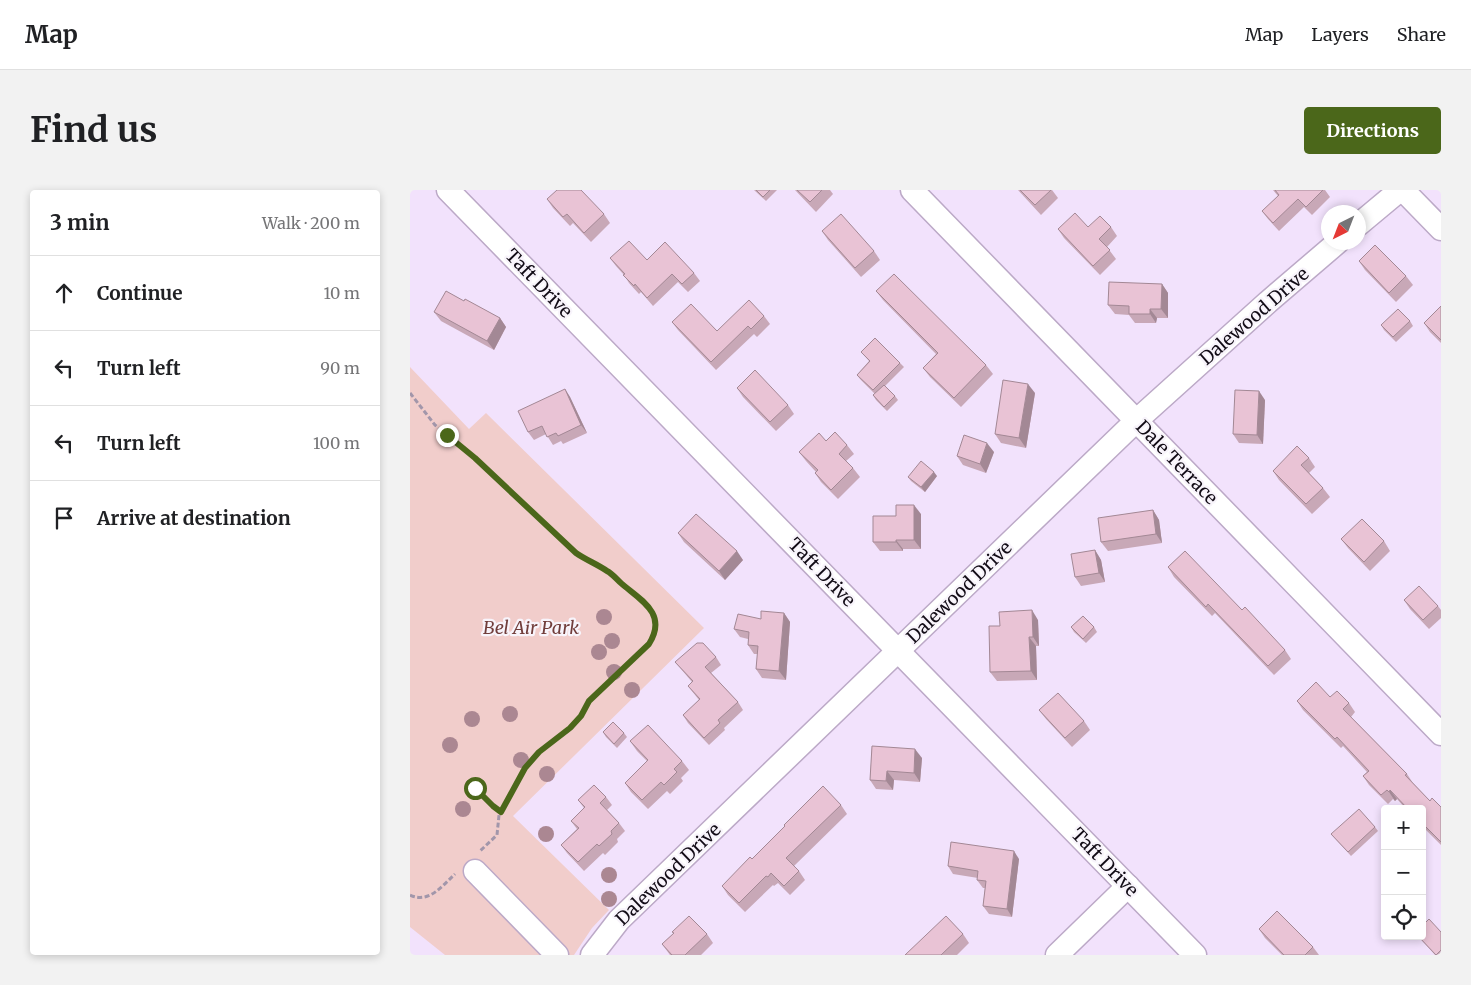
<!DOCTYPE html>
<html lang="en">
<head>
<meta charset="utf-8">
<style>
	:root { --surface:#fff; --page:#f2f2f2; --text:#202124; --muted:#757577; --line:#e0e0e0; --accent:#4b671a }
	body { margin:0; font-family:Merriweather,serif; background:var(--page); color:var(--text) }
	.controls { position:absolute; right:15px; bottom:15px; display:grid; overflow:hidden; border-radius:5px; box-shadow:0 2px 8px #0003 }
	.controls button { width:45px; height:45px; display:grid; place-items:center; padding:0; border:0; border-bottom:1px solid var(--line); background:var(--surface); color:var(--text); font:25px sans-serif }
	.compass { position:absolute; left:911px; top:15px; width:45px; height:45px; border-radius:50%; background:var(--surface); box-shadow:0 2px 8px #0003; rotate:222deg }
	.stop { position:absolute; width:15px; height:15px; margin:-11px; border:4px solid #4b671a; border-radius:50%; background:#fff }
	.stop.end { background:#4b671a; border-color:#fff; box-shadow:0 1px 5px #0008 }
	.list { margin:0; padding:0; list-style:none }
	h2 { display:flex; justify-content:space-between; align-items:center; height:65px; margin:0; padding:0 20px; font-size:21px }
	h2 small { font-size:16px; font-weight:400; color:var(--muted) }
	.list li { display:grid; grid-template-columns:32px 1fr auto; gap:15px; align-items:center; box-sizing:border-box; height:75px; padding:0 20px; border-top:1px solid var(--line) }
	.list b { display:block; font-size:19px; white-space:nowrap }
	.list em { font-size:16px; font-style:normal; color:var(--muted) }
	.icon { flex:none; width:28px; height:28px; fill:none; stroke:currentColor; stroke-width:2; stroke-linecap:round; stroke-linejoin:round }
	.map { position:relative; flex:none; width:1031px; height:765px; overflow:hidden; border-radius:5px }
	header { display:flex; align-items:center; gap:30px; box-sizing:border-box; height:70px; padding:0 25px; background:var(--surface); border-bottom:1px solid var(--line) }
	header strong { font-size:24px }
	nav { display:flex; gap:28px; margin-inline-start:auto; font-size:18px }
	.intro { display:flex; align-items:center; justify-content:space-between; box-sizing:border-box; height:120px; padding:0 30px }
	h1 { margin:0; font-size:35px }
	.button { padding:12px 22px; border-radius:5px; background:var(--accent); color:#fff; font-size:18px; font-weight:700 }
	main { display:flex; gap:30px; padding:0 30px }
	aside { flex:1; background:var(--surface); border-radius:5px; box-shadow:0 2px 8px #0003 }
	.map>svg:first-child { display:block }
	.green { fill:#f1cdcb }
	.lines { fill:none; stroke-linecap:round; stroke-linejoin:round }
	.minor-casing { stroke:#bca9c7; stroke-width:25 }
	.path { stroke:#a296aa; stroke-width:3; stroke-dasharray:5 2.5; stroke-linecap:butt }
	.minor { stroke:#fff; stroke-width:22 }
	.tree { fill:#ab8792 }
	.wall { fill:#c8a8b7 }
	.shaded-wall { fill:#a38895 }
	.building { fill:#e9c3d5; stroke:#a38895 }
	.route { stroke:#4b671a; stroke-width:6 }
	.labels { text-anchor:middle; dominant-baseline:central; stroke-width:4.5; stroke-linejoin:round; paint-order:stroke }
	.street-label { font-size:18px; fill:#110b15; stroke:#f8f4fb }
	.park-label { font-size:18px; font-style:italic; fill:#713d3b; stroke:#f8f4fb }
</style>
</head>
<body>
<header>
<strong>Map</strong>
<nav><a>Map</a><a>Layers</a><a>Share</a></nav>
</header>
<div class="intro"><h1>Find us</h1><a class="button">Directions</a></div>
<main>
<aside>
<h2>3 min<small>Walk · 200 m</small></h2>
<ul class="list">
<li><svg class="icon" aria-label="ahead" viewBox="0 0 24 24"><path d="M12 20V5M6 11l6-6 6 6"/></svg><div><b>Continue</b></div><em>10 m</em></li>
<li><svg class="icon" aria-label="left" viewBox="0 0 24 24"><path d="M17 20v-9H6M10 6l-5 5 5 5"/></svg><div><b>Turn left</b></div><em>90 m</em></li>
<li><svg class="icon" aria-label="left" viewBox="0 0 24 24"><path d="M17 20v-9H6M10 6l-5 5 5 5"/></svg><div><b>Turn left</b></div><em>100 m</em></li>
<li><svg class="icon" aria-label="arrive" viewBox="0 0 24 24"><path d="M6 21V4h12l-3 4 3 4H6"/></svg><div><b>Arrive at destination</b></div></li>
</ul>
</aside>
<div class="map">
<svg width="1031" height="765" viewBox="0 0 1031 765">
	<rect width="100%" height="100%" fill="#f2e2fc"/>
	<path class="green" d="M 0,177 L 59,239 L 76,223 L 294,438 L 103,626 L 199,720 L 182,738 L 164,765 L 35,765 L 0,737 Z"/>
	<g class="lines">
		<g class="minor-casing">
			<g id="minor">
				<path d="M 38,0 L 785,765"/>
				<path d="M 502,0 L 1031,544"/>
				<path d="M 993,0 L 1031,39"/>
				<path d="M 948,35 L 990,0"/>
				<path d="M 65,681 L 147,765"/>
				<path d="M 182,765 L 209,730 L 727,230 L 858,112 L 928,52"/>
				<path d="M 647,765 L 718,696"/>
			</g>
		</g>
		<g class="path">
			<path d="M 0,203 L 25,235 L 65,268 L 166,363 C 177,371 190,375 200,383 C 205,386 208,390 212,394 C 231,410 258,425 239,454 L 179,511 L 171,526 L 161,539 L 129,562 L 115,578 L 89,625 L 87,645 L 70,661"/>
			<path d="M 57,591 L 83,616 L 91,622"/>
			<path d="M 0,705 C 19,714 32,696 45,684"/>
		</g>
		<use href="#minor" class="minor"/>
	</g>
	<g class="tree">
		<circle cx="194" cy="427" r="8"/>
		<circle cx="202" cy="451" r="8"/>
		<circle cx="189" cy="462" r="8"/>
		<circle cx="204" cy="482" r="8"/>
		<circle cx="222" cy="500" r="8"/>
		<circle cx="100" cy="524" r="8"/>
		<circle cx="62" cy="529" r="8"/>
		<circle cx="40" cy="555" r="8"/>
		<circle cx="111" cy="570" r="8"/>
		<circle cx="137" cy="584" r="8"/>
		<circle cx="53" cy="619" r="8"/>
		<circle cx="136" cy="644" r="8"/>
		<circle cx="199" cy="685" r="8"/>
		<circle cx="199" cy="709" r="8"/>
	</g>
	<g class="wall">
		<path d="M 344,0 L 367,0 L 356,11 Z"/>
		<path d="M 385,0 L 420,0 L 423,4 L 406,22 Z"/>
		<path d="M 608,0 L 642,0 L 648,8 L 631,25 Z"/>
		<path d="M 863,0 L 915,0 L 920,7 L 902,25 L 894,17 L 869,41 L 858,29 L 852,21 L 868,6 Z"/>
		<path d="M 137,9 L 194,24 L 200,33 L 181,52 L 163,33 L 160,36 L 143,18 Z"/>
		<path d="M 678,37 L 701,37 L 707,46 L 697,57 L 706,69 L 690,85 L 654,48 L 648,39 Z"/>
		<path d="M 412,41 L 464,61 L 470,70 L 451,87 L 418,50 Z"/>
		<path d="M 200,68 L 237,70 L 284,83 L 290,91 L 278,102 L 268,92 L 243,116 L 231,102 L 229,104 L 219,93 L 214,85 L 206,76 Z"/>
		<path d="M 949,71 L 996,86 L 1003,95 L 986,112 L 955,80 Z"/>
		<path d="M 752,94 L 758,103 L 758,128 L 747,128 L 746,133 L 725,133 L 719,125 L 705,124 L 698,115 Z"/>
		<path d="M 466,101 L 576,175 L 583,184 L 551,217 L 520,187 L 513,178 L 526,164 L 473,110 Z"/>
		<path d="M 54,111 L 90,128 L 96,137 L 84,160 L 31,131 L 24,122 Z"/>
		<path d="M 1031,116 L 1031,153 L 1020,142 L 1014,133 Z"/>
		<path d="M 354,126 L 360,134 L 347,147 L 344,144 L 306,180 L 268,140 L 262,132 L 307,141 Z"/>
		<path d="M 1000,131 L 1003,136 L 986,152 L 974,140 L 971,135 Z"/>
		<path d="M 451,162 L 490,173 L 494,177 L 475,196 L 485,206 L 488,210 L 477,221 L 466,210 L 463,205 L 465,204 L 450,189 L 447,185 L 459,171 Z"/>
		<path d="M 327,198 L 378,215 L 384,224 L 366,241 L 333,207 Z"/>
		<path d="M 155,199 L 160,207 L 177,243 L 153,254 L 151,251 L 143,255 L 136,244 L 124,250 L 118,242 Z"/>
		<path d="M 625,203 L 616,258 L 591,253 L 585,244 Z"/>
		<path d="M 855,210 L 853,254 L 829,253 L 823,244 Z"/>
		<path d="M 416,251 L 437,255 L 444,264 L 436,271 L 443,278 L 450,287 L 428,309 L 411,292 L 405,283 L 406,282 L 396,271 L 389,262 Z"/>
		<path d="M 584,262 L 576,283 L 553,275 L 547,266 Z"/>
		<path d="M 899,268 L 905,277 L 899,283 L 913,298 L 920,307 L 902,324 L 869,290 L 863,281 Z"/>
		<path d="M 527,286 L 515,302 L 501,291 L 498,287 Z"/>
		<path d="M 743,320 L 749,330 L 752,353 L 698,361 L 691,352 Z"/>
		<path d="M 511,324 L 511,359 L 493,359 L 493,361 L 470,361 L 463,352 L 486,326 Z"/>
		<path d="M 268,343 L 333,370 L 315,390 L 274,352 Z"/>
		<path d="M 931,349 L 974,351 L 980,361 L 960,381 L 938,358 Z"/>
		<path d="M 685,360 L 691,370 L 695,392 L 671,396 L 665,387 Z"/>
		<path d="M 758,377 L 832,420 L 875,460 L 881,469 L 864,485 L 805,423 L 802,426 L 764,387 Z"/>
		<path d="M 994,410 L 1028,416 L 1031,420 L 1031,428 L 1019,439 L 1000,419 Z"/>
		<path d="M 374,423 L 380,432 L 376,490 L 352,488 L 346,479 L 348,464 L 344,464 L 338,455 L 338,449 L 330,447 L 324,439 Z"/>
		<path d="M 628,430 L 629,456 L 626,456 L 627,490 L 587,491 L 580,482 L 590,436 Z"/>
		<path d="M 661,437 L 684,437 L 687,442 L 676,453 L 664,442 Z"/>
		<path d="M 306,467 L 311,475 L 301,483 L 328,512 L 333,520 L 314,538 L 315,540 L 299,555 L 278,533 L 273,525 L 289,510 L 278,496 L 282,492 L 271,479 L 265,472 Z"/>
		<path d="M 920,507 L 939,513 L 945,522 L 941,527 L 997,584 L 1003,593 L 1020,611 L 1031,617 L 1031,655 L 1012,636 L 1012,619 L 996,619 L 987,609 L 985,611 L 983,609 L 978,614 L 959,595 L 953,586 L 957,582 L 933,556 L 931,558 L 893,520 L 887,511 Z"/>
		<path d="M 629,520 L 674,531 L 680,540 L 662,557 L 636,529 Z"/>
		<path d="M 193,542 L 214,543 L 217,547 L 207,558 L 196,547 Z"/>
		<path d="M 220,551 L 272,571 L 279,580 L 271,588 L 273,591 L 260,604 L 257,601 L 238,619 L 221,602 L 215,593 L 237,571 L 227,561 Z"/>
		<path d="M 462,556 L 512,568 L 510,592 L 484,590 L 483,600 L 466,599 L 460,590 Z"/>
		<path d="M 196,607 L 202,615 L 197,620 L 209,633 L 215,641 L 207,649 L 208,652 L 195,665 L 193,663 L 174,681 L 157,663 L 151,655 L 167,639 L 161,631 L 174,618 L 168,610 Z"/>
		<path d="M 431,615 L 437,624 L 384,676 L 389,681 L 395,690 L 380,705 L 368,693 L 364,696 L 363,695 L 335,722 L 318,705 L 312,696 L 342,669 Z"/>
		<path d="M 965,637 L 968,641 L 941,666 L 921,644 Z"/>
		<path d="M 609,669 L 602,727 L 579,724 L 573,716 L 575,698 L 573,698 L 567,690 L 568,688 L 543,684 L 538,676 Z"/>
		<path d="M 849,739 L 903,757 L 909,765 L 872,765 L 855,748 Z"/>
		<path d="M 262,742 L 297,744 L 303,753 L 291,765 L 260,765 L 252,754 L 264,743 Z"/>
		<path d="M 1031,742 L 1031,765 L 1025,765 L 1008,746 L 1012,746 Z"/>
		<path d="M 553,744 L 559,753 L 547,765 L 495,765 Z"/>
	</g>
	<g class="shaded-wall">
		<path d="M 752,94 L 758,103 L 758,128 L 751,119 Z"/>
		<path d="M 740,119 L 747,128 L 746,133 L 740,124 Z"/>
		<path d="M 90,128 L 96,137 L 84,160 L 77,151 Z"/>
		<path d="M 618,194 L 625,203 L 616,258 L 609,248 Z"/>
		<path d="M 155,199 L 160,207 L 177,243 L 171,235 Z"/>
		<path d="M 849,201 L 855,210 L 853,254 L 847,245 Z"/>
		<path d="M 577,253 L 584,262 L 576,283 L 570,274 Z"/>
		<path d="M 524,282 L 527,286 L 515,302 L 511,297 Z"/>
		<path d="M 504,315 L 511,324 L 511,359 L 504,350 Z"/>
		<path d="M 743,320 L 749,330 L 752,353 L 746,344 Z"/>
		<path d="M 486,350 L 493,359 L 493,361 L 486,352 Z"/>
		<path d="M 685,360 L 691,370 L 695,392 L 689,383 Z"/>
		<path d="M 327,361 L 333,370 L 315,390 L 309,381 Z"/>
		<path d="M 622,420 L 628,430 L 629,456 L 623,447 Z"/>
		<path d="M 374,423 L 380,432 L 376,490 L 369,481 Z"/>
		<path d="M 619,447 L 626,456 L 627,490 L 621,481 Z"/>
		<path d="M 505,559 L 512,568 L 510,592 L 504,583 Z"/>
		<path d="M 477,581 L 484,590 L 483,600 L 476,591 Z"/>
		<path d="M 980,600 L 987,609 L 985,611 L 979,602 Z"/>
		<path d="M 604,661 L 609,669 L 602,727 L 597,719 Z"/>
	</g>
	<g class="building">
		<path d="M 147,0 L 171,0 L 194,24 L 174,43 L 157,24 L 153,27 L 137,9 Z"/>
		<path d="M 346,0 L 360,0 L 353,7 Z"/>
		<path d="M 387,0 L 412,0 L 400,12 Z"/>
		<path d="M 610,0 L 641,0 L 625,15 Z"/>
		<path d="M 865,0 L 913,0 L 896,17 L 888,9 L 863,33 L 852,21 L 869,5 Z"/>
		<path d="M 665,23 L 678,37 L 690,26 L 701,37 L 689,49 L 700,60 L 683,76 L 648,39 Z"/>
		<path d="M 431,24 L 464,61 L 445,78 L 412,41 Z"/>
		<path d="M 219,51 L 237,70 L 255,52 L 284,83 L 272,94 L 262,84 L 237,108 L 225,94 L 224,96 L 213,85 L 215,84 L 200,68 Z"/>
		<path d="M 965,55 L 996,86 L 979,103 L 949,71 Z"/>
		<path d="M 484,84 L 576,175 L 544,208 L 513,178 L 528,163 L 466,101 Z"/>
		<path d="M 699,92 L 752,94 L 751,119 L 740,119 L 740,124 L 719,124 L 719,116 L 698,115 Z"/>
		<path d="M 36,101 L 54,111 L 55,109 L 90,128 L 77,151 L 24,122 Z"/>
		<path d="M 339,110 L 354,126 L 341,139 L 338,136 L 301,172 L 262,132 L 281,114 L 307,141 Z"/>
		<path d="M 1031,116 L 1031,150 L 1014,133 Z"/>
		<path d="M 988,119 L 1000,131 L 983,147 L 971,135 Z"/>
		<path d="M 465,148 L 490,173 L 463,200 L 447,185 L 460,171 L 451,162 Z"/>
		<path d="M 345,180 L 378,215 L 360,232 L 327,198 Z"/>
		<path d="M 593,190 L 618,194 L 609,248 L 585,244 Z"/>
		<path d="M 474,195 L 485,206 L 474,217 L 463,205 Z"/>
		<path d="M 155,199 L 171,235 L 148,246 L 146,243 L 137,247 L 132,236 L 118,242 L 108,221 Z"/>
		<path d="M 825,200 L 849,201 L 847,245 L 823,244 Z"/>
		<path d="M 425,242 L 437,255 L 429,264 L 443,278 L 421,300 L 405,283 L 408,280 L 389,262 L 409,243 L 416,251 Z"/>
		<path d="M 554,245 L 577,253 L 570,274 L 547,266 Z"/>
		<path d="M 887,256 L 899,268 L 891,275 L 913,298 L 896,314 L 863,281 Z"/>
		<path d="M 511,271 L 524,282 L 511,297 L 498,287 Z"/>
		<path d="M 486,315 L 504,315 L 504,350 L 486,350 L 486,352 L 463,352 L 463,326 L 486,326 Z"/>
		<path d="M 743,320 L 746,344 L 691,352 L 688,328 Z"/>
		<path d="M 286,324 L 327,361 L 309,381 L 268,343 Z"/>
		<path d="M 952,329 L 974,351 L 954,372 L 931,349 Z"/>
		<path d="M 685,360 L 689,383 L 665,387 L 661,364 Z"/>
		<path d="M 775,361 L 832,420 L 835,417 L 875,460 L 858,476 L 798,414 L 796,417 L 758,377 Z"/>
		<path d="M 1009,396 L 1028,416 L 1013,430 L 994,410 Z"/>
		<path d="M 622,420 L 623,447 L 619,447 L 621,481 L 580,482 L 579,436 L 590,436 L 589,422 Z"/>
		<path d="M 351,421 L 374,423 L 369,481 L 346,479 L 348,456 L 338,455 L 339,442 L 324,439 L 328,424 L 351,429 Z"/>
		<path d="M 673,426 L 684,437 L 673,449 L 661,437 Z"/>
		<path d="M 287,453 L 293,453 L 306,467 L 295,477 L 328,512 L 308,530 L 310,533 L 294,548 L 273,525 L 290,509 L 278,496 L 283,491 L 265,472 Z"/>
		<path d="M 906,492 L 920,507 L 927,501 L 939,513 L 933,519 L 997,584 L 995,585 L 1020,611 L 1022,608 L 1031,617 L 1031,652 L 1012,633 L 1012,619 L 998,619 L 980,600 L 979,602 L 977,600 L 971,605 L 953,586 L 959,581 L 927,547 L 925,549 L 887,511 Z"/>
		<path d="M 648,503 L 674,531 L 655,548 L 629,520 Z"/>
		<path d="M 203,532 L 214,543 L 204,554 L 193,542 Z"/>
		<path d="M 238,535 L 272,571 L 264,579 L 267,582 L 254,595 L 251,592 L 232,610 L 215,593 L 238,570 L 220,551 Z"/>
		<path d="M 462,556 L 505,559 L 504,583 L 477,581 L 476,591 L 460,590 Z"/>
		<path d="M 184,595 L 196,607 L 190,613 L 209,633 L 201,641 L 202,644 L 189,656 L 187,654 L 168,672 L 151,655 L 169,638 L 161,631 L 175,617 L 168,610 Z"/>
		<path d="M 413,596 L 431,615 L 376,668 L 389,681 L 374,696 L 361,683 L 358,687 L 356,686 L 329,713 L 312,696 L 340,667 L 342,669 L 375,636 L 374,635 Z"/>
		<path d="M 949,619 L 965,637 L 938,662 L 921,644 Z"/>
		<path d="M 541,652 L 604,661 L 597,719 L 573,716 L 576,691 L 567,690 L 568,681 L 538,676 Z"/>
		<path d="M 867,721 L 903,757 L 895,765 L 874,765 L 849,739 Z"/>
		<path d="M 279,726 L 297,744 L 275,765 L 262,765 L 252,754 L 264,743 L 262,742 Z"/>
		<path d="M 536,726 L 553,744 L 531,765 L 495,765 Z"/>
		<path d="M 1019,729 L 1031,742 L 1031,760 L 1026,765 L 1008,746 L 1012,746 L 1012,736 Z"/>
	</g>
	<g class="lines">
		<path class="route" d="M 37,245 L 65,268 L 166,363 C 176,370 187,374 197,381 C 203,384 207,390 212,394 C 231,410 258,424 239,454 L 179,511 L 171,526 L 160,538 L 129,562 L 115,578 L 91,622 L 83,616 L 65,598"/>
	</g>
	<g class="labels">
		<g class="street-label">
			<text transform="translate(129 93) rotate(46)">Taft Drive</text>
			<text transform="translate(844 126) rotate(-41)">Dalewood Drive</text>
			<text transform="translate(767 272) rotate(46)">Dale Terrace</text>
			<text transform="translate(412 382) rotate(46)">Taft Drive</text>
			<text transform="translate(549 402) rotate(-44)">Dalewood Drive</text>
			<text transform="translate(695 672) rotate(46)">Taft Drive</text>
			<text transform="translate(258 684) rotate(-44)">Dalewood Drive</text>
		</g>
		<g class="park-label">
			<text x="121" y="437">Bel Air Park</text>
		</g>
	</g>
</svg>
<div class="controls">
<button>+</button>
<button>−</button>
<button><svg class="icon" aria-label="locate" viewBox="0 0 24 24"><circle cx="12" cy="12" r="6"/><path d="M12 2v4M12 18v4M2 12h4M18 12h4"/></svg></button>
</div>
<svg class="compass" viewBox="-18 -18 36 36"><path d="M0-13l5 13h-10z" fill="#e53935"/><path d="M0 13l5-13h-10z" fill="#757577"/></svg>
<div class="stop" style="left:65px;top:598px"></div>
<div class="stop end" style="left:37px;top:245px"></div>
</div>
</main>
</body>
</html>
